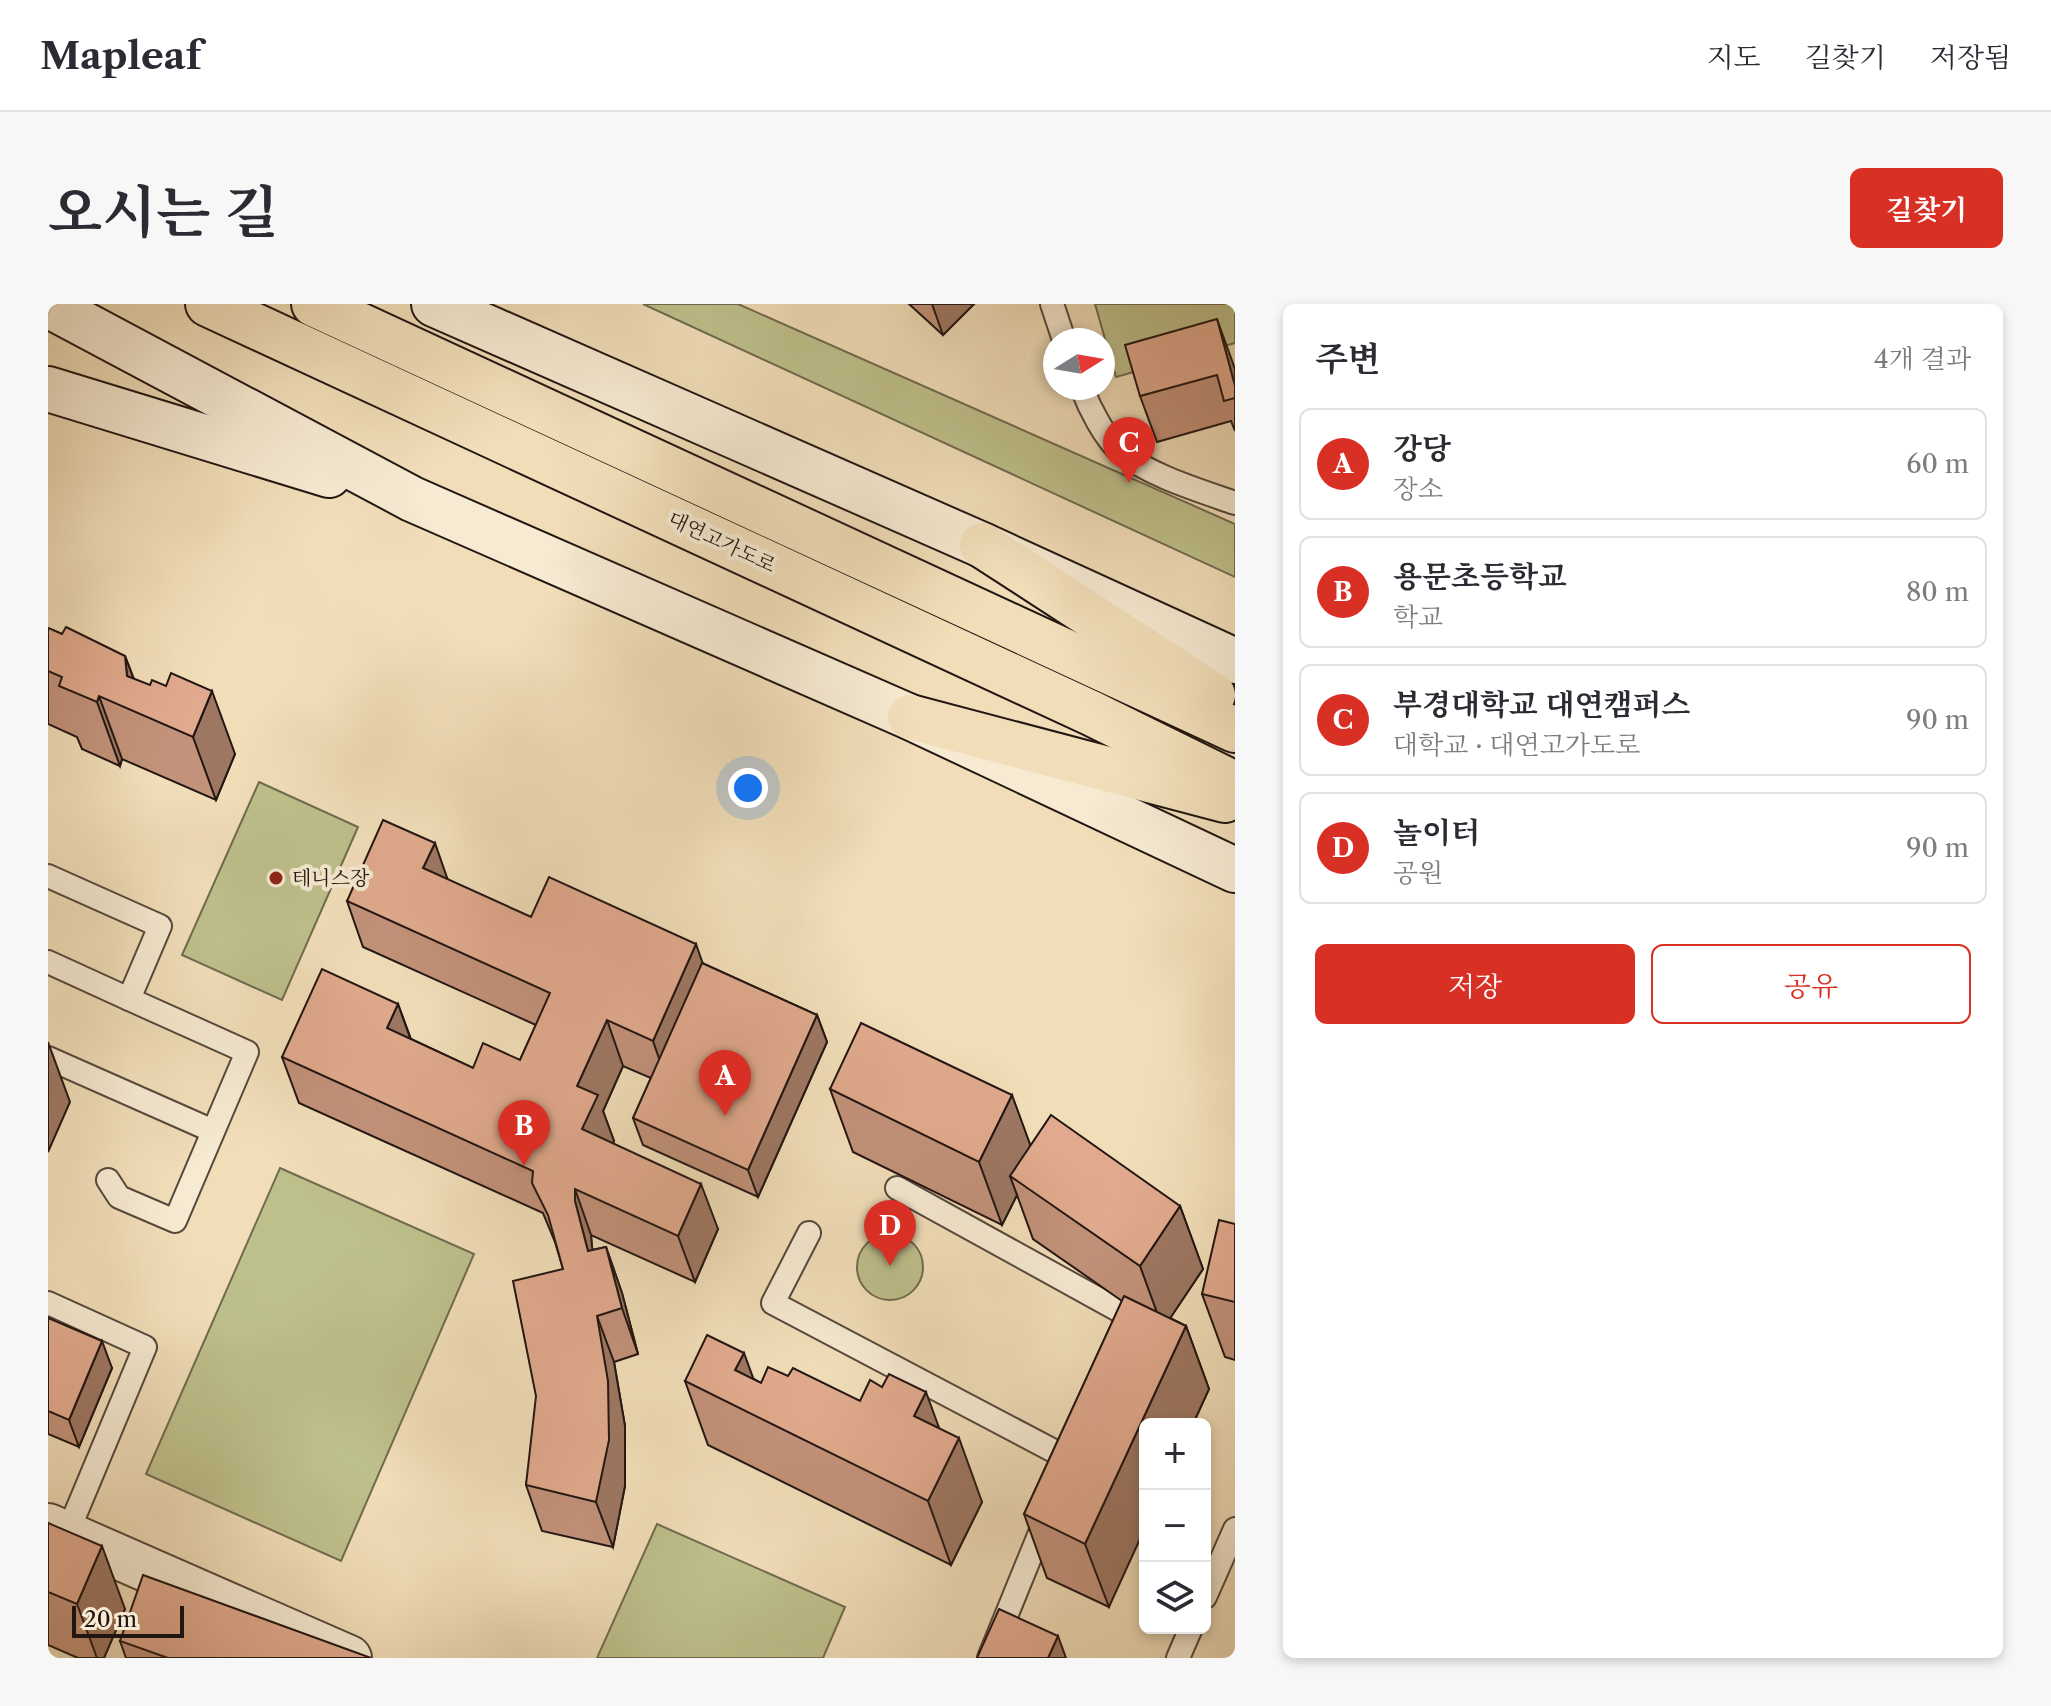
<!DOCTYPE html>
<html lang="ko">
<head>
<meta charset="utf-8">
<style>
	:root { --surface:#fff; --page:#f7f7f7; --text:#2b2b33; --muted:#7c7c81; --line:#e1e1e2; --accent:#d93025 }
	body { margin:0; font-family:"Libre Caslon Text","Noto Serif KR",serif; background:var(--page); color:var(--text) }
	.controls { position:absolute; right:24px; bottom:24px; display:grid; overflow:hidden; border-radius:12px; box-shadow:0 4px 12px #0003 }
	.controls button { width:72px; height:72px; display:grid; place-items:center; padding:0; border:0; border-bottom:2px solid var(--line); background:var(--surface); color:var(--text); font:40px sans-serif }
	.compass { position:absolute; left:995px; top:24px; width:72px; height:72px; border-radius:50%; background:var(--surface); box-shadow:0 4px 12px #0003; rotate:79deg }
	.scale { position:absolute; left:24px; bottom:20px; width:112px; box-sizing:border-box; padding-left:8px; border:4px solid #221612; border-top:0; font-size:22px; line-height:28px; white-space:nowrap; color:#221612; -webkit-text-stroke:6px #f6ead2; paint-order:stroke }
	.you { position:absolute; left:700px; top:484px; width:28px; height:28px; margin:-20px; border:6px solid #fff; border-radius:50%; background:#1a73e8; box-shadow:0 0 0 12px #1a73e833 }
	.badge { display:grid; place-items:center; width:52px; height:52px; border-radius:50%; background:var(--accent); color:#fff; font-size:26px; font-weight:700 }
	.pin { position:absolute; translate:-50% -66px; filter:drop-shadow(0 2px 4px #0008) }
	.pin::after { content:''; position:absolute; top:42px; width:28px; height:24px; background:inherit; clip-path:polygon(0 0,100% 0,50% 100%) }
	.list { margin:0; padding:0; list-style:none }
	h2 { display:flex; justify-content:space-between; align-items:center; height:104px; margin:0; padding:0 32px; font-size:34px }
	h2 small { font-size:26px; font-weight:400; color:var(--muted) }
	.list li { display:grid; grid-template-columns:52px 1fr auto; gap:24px; align-items:center; box-sizing:border-box; height:112px; margin:0 16px 16px; padding:0 16px; border:2px solid var(--line); border-radius:12px }
	.list b { display:block; font-size:30px; white-space:nowrap }
	.list p { margin:0; font-size:26px; white-space:nowrap; color:var(--muted) }
	.list em { font-size:26px; font-style:normal; color:var(--muted) }
	.actions { display:flex; gap:16px; padding:24px 32px }
	.actions a { flex:1; padding:18px 0; border:2px solid var(--accent); border-radius:12px; text-align:center; font-size:28px; color:var(--accent) }
	.actions .main { background:var(--accent); color:#fff }
	.icon { flex:none; width:44px; height:44px; fill:none; stroke:currentColor; stroke-width:2; stroke-linecap:round; stroke-linejoin:round }
	.map { position:relative; flex:none; width:1187px; height:1354px; overflow:hidden; border-radius:12px }
	header { display:flex; align-items:center; gap:48px; box-sizing:border-box; height:112px; padding:0 40px; background:var(--surface); border-bottom:2px solid var(--line) }
	header strong { font-size:38px }
	nav { display:flex; gap:44px; margin-inline-start:auto; font-size:28px }
	.intro { display:flex; align-items:center; justify-content:space-between; box-sizing:border-box; height:192px; padding:0 48px }
	h1 { margin:0; font-size:56px }
	.button { padding:20px 36px; border-radius:12px; background:var(--accent); color:#fff; font-size:28px; font-weight:700 }
	main { display:flex; gap:48px; padding:0 48px }
	aside { flex:1; background:var(--surface); border-radius:12px; box-shadow:0 4px 12px #0003 }
	.map>svg:first-child { display:block }
	.green { fill:#bec08c; stroke:#706b4f; stroke-width:2 }
	.lines { fill:none; stroke-linecap:round; stroke-linejoin:round }
	.service-casing { stroke:#56483c; stroke-width:26 }
	.minor-casing { stroke:#56483c; stroke-width:48 }
	.secondary-casing { stroke:#221612; stroke-width:48 }
	.trunk-casing { stroke:#221612; stroke-width:48 }
	.service { stroke:#f6ead2; stroke-width:22 }
	.minor { stroke:#f6ead2; stroke-width:44 }
	.secondary { stroke:#f6ead2; stroke-width:44 }
	.trunk { stroke:#f1deb9; stroke-width:44 }
	.wall { fill:#c2927a; stroke:#221612; stroke-width:2 }
	.shaded-wall { fill:#9e7763; stroke:#221612; stroke-width:2 }
	.building { fill:#e1aa8e; stroke:#221612; stroke-width:2 }
	.poi-dot { fill:#8f2418; stroke:#f6ead2; stroke-width:3 }
	.labels { text-anchor:middle; dominant-baseline:central; stroke-width:8; stroke-linejoin:round; paint-order:stroke }
	.street-label { font-size:20px; fill:#221612; stroke:#f6ead2 }
	.poi-label { font-size:20px; fill:#221612; stroke:#f6ead2; text-anchor:start }
</style>
</head>
<body>
<header>
<strong>Mapleaf</strong>
<nav><a>지도</a><a>길찾기</a><a>저장됨</a></nav>
</header>
<div class="intro"><h1>오시는 길</h1><a class="button">길찾기</a></div>
<main>
<div class="map">
<svg width="1187" height="1354" viewBox="0 0 1187 1354">
	<rect width="100%" height="100%" fill="#f1deb9"/>
	<filter id="stains"><feTurbulence type="fractalNoise" baseFrequency=".0025" numOctaves="4"/><feColorMatrix values="0 0 0 0 .2 0 0 0 0 .09 0 0 0 0 .02 0 0 0 .5 -.17"/></filter>
	<radialGradient id="worn" r=".72"><stop offset=".6" stop-color="#630" stop-opacity="0"/><stop offset="1" stop-color="#630" stop-opacity=".3"/></radialGradient>
	<g class="green">
		<path d="M 595,0 L 690,0 L 1187,220 L 1187,273 Z"/>
		<path d="M 1047,0 L 1187,0 L 1187,39 L 1068,73 Z"/>
		<path d="M 211,478 L 310,523 L 234,696 L 134,651 Z"/>
		<path d="M 232,864 L 426,950 L 293,1257 L 98,1170 Z"/>
		<circle cx="842" cy="963" r="33"/>
		<path d="M 609,1220 L 797,1303 L 775,1354 L 549,1354 Z"/>
	</g>
	<g class="lines">
		<g class="service-casing">
			<g id="service">
				<path d="M 1004,0 L 1016,36"/>
				<path d="M 1034,84 C 1041,103 1057,135 1073,148 C 1100,171 1153,187 1187,199"/>
				<path d="M 0,572 L 112,622 L 81,695 L 0,658"/>
				<path d="M 0,754 L 165,827"/>
				<path d="M 60,876 L 71,893 L 127,917 L 199,748 L 81,695"/>
				<path d="M 849,884 L 1083,1013 L 1079,1024"/>
				<path d="M 761,929 L 725,999 L 1021,1155"/>
				<path d="M 0,999 L 97,1043 L 19,1230"/>
				<path d="M 1157,1293 L 1187,1225"/>
				<path d="M 941,1354 L 998,1214"/>
				<path d="M 1130,1354 L 1143,1324"/>
			</g>
		</g>
		<g class="minor-casing">
			<path id="minor" d="M 0,1222 L 301,1354"/>
		</g>
		<g class="secondary-casing">
			<g id="secondary">
				<path d="M 386,0 L 934,241 L 1187,357"/>
				<path d="M 0,1 L 364,195 L 862,413 L 1187,566"/>
				<path d="M 0,85 L 281,171"/>
			</g>
		</g>
		<g class="trunk-casing">
			<g id="trunk">
				<path d="M 160,0 L 1043,409 L 1187,480"/>
				<path d="M 266,0 L 1187,426"/>
				<path d="M 934,241 L 1165,391"/>
				<path d="M 862,413 L 1177,496"/>
			</g>
		</g>
		<use href="#service" class="service"/>
		<use href="#minor" class="minor"/>
		<use href="#secondary" class="secondary"/>
		<use href="#trunk" class="trunk"/>
	</g>
	<g class="wall">
		<path d="M 861,0 L 926,0 L 895,31 Z"/>
		<path d="M 1187,65 L 1187,127 L 1183,117 L 1109,138 L 1092,92 Z"/>
		<path d="M 0,324 L 14,330 L 77,352 L 86,375 L 187,450 L 168,496 L 74,455 L 72,462 L 34,445 L 29,433 L 0,420 Z"/>
		<path d="M 400,576 L 483,613 L 654,659 L 769,711 L 779,738 L 710,893 L 595,841 L 585,814 L 603,774 L 575,762 L 555,807 L 566,837 L 565,839 L 670,925 L 647,978 L 543,931 L 544,946 L 558,943 L 574,989 L 590,1050 L 566,1058 L 577,1122 L 577,1182 L 565,1243 L 494,1227 L 478,1181 L 515,965 L 507,938 L 495,909 L 251,799 L 234,753 L 350,700 L 363,735 L 425,764 L 472,756 L 488,721 L 315,643 L 299,597 Z"/>
		<path d="M 782,785 L 982,842 L 1132,902 L 1155,965 L 1122,1014 L 1138,1022 L 1161,1085 L 1145,1120 L 1097,1120 L 1061,1303 L 999,1274 L 976,1210 L 1074,997 L 985,935 L 969,891 L 954,921 L 805,848 Z"/>
		<path d="M 1187,920 L 1187,1056 L 1177,1053 L 1154,990 Z"/>
		<path d="M 0,1014 L 64,1064 L 31,1143 L 0,1130 Z"/>
		<path d="M 740,1072 L 812,1097 L 834,1083 L 891,1124 L 934,1198 L 903,1261 L 660,1141 L 637,1077 L 706,1075 L 713,1079 Z"/>
		<path d="M 0,1219 L 77,1305 L 56,1354 L 30,1354 L 0,1341 Z"/>
		<path d="M 72,1337 L 323,1354 L 78,1354 Z"/>
	</g>
	<g class="shaded-wall">
		<path d="M 884,0 L 926,0 L 895,31 Z"/>
		<path d="M 1169,15 L 1187,65 L 1187,82 Z"/>
		<path d="M 77,352 L 100,413 L 79,372 Z"/>
		<path d="M 164,387 L 187,450 L 168,496 L 145,433 Z"/>
		<path d="M 51,392 L 74,455 L 72,462 L 49,398 Z"/>
		<path d="M 387,539 L 403,585 L 375,564 Z"/>
		<path d="M 648,640 L 664,686 L 621,783 L 605,737 Z"/>
		<path d="M 350,700 L 366,745 L 339,724 Z"/>
		<path d="M 769,711 L 779,738 L 710,893 L 700,866 Z"/>
		<path d="M 559,716 L 575,762 L 555,807 L 566,837 L 551,871 L 534,825 L 529,782 Z"/>
		<path d="M 0,738 L 22,798 L 0,848 Z"/>
		<path d="M 964,791 L 987,854 L 962,872 L 969,891 L 954,921 L 931,858 Z"/>
		<path d="M 653,880 L 670,925 L 647,978 L 630,932 Z"/>
		<path d="M 527,885 L 543,931 L 544,943 L 556,993 L 540,947 L 527,897 Z"/>
		<path d="M 1132,902 L 1155,965 L 1115,1025 L 1092,962 Z"/>
		<path d="M 558,943 L 574,989 L 590,1050 L 574,1004 Z"/>
		<path d="M 549,1012 L 566,1058 L 577,1122 L 577,1182 L 565,1243 L 548,1198 Z"/>
		<path d="M 1138,1022 L 1161,1085 L 1145,1120 L 1097,1120 L 1097,1224 L 1061,1303 L 1037,1240 Z"/>
		<path d="M 54,1037 L 64,1064 L 31,1143 L 21,1116 Z"/>
		<path d="M 696,1049 L 719,1112 L 687,1066 Z"/>
		<path d="M 878,1088 L 901,1151 L 866,1112 Z"/>
		<path d="M 911,1134 L 934,1198 L 903,1261 L 880,1197 Z"/>
		<path d="M 54,1242 L 77,1305 L 56,1354 L 49,1354 L 29,1300 Z"/>
		<path d="M 1010,1332 L 1018,1354 L 1000,1354 Z"/>
	</g>
	<g class="building">
		<path d="M 1169,15 L 1187,82 L 1187,94 L 1176,97 L 1169,71 L 1092,92 L 1077,41 Z"/>
		<path d="M 18,323 L 77,352 L 79,372 L 102,381 L 104,376 L 118,382 L 123,369 L 164,387 L 145,433 L 51,392 L 49,398 L 11,382 L 14,373 L 0,367 L 0,324 L 14,330 Z"/>
		<path d="M 335,516 L 387,539 L 375,564 L 483,613 L 501,573 L 648,640 L 605,737 L 559,716 L 529,782 L 550,791 L 534,825 L 653,880 L 630,932 L 527,885 L 527,897 L 540,947 L 558,943 L 574,1004 L 549,1012 L 560,1077 L 561,1136 L 548,1198 L 478,1181 L 488,1092 L 465,977 L 515,965 L 500,911 L 484,879 L 485,867 L 234,753 L 274,665 L 350,700 L 339,724 L 425,764 L 435,739 L 472,756 L 502,689 L 299,597 Z"/>
		<path d="M 654,659 L 769,711 L 700,866 L 585,814 Z"/>
		<path d="M 813,719 L 964,791 L 931,858 L 782,785 Z"/>
		<path d="M 1003,811 L 1132,902 L 1092,962 L 962,872 Z"/>
		<path d="M 1171,916 L 1187,920 L 1187,998 L 1154,990 Z"/>
		<path d="M 1076,992 L 1138,1022 L 1037,1240 L 976,1210 Z"/>
		<path d="M 0,1014 L 54,1037 L 21,1116 L 0,1107 Z"/>
		<path d="M 659,1031 L 696,1049 L 687,1066 L 713,1079 L 720,1063 L 740,1072 L 745,1064 L 812,1097 L 822,1076 L 834,1083 L 841,1070 L 878,1088 L 866,1112 L 911,1134 L 880,1197 L 637,1077 Z"/>
		<path d="M 0,1219 L 54,1242 L 29,1300 L 0,1288 Z"/>
		<path d="M 95,1271 L 323,1354 L 120,1354 L 72,1337 Z"/>
		<path d="M 951,1305 L 1010,1332 L 1000,1354 L 929,1354 Z"/>
	</g>
	<circle class="poi-dot" cx="228" cy="574" r="8"/>
	<g class="labels">
		<g class="street-label">
			<text transform="translate(674 238) rotate(25)">대연고가도로</text>
		</g>
		<g class="poi-label">
			<text x="244" y="574">테니스장</text>
		</g>
	</g>
	<rect width="100%" height="100%" filter="url(#stains)"/>
	<rect width="100%" height="100%" fill="url(#worn)"/>
</svg>
<div class="controls">
<button>+</button>
<button>−</button>
<button><svg class="icon" aria-label="layers" viewBox="0 0 24 24"><path d="M12 4l9 5-9 5-9-5zM3 14l9 5 9-5"/></svg></button>
</div>
<svg class="compass" viewBox="-18 -18 36 36"><path d="M0-13l5 13h-10z" fill="#e53935"/><path d="M0 13l5-13h-10z" fill="#7c7c81"/></svg>
<div class="scale">20 m</div>
<div class="you"></div>
<div class="pin badge" style="left:677px;top:812px">A</div>
<div class="pin badge" style="left:476px;top:862px">B</div>
<div class="pin badge" style="left:1081px;top:179px">C</div>
<div class="pin badge" style="left:842px;top:962px">D</div>
</div>
<aside>
<h2>주변<small>4개 결과</small></h2>
<ul class="list">
<li><span class="badge">A</span><div><b>강당</b><p>장소</p></div><em>60 m</em></li>
<li><span class="badge">B</span><div><b>용문초등학교</b><p>학교</p></div><em>80 m</em></li>
<li><span class="badge">C</span><div><b>부경대학교 대연캠퍼스</b><p>대학교 · 대연고가도로</p></div><em>90 m</em></li>
<li><span class="badge">D</span><div><b>놀이터</b><p>공원</p></div><em>90 m</em></li>
</ul>
<div class="actions"><a class="main">저장</a><a>공유</a></div>
</aside>
</main>
</body>
</html>
